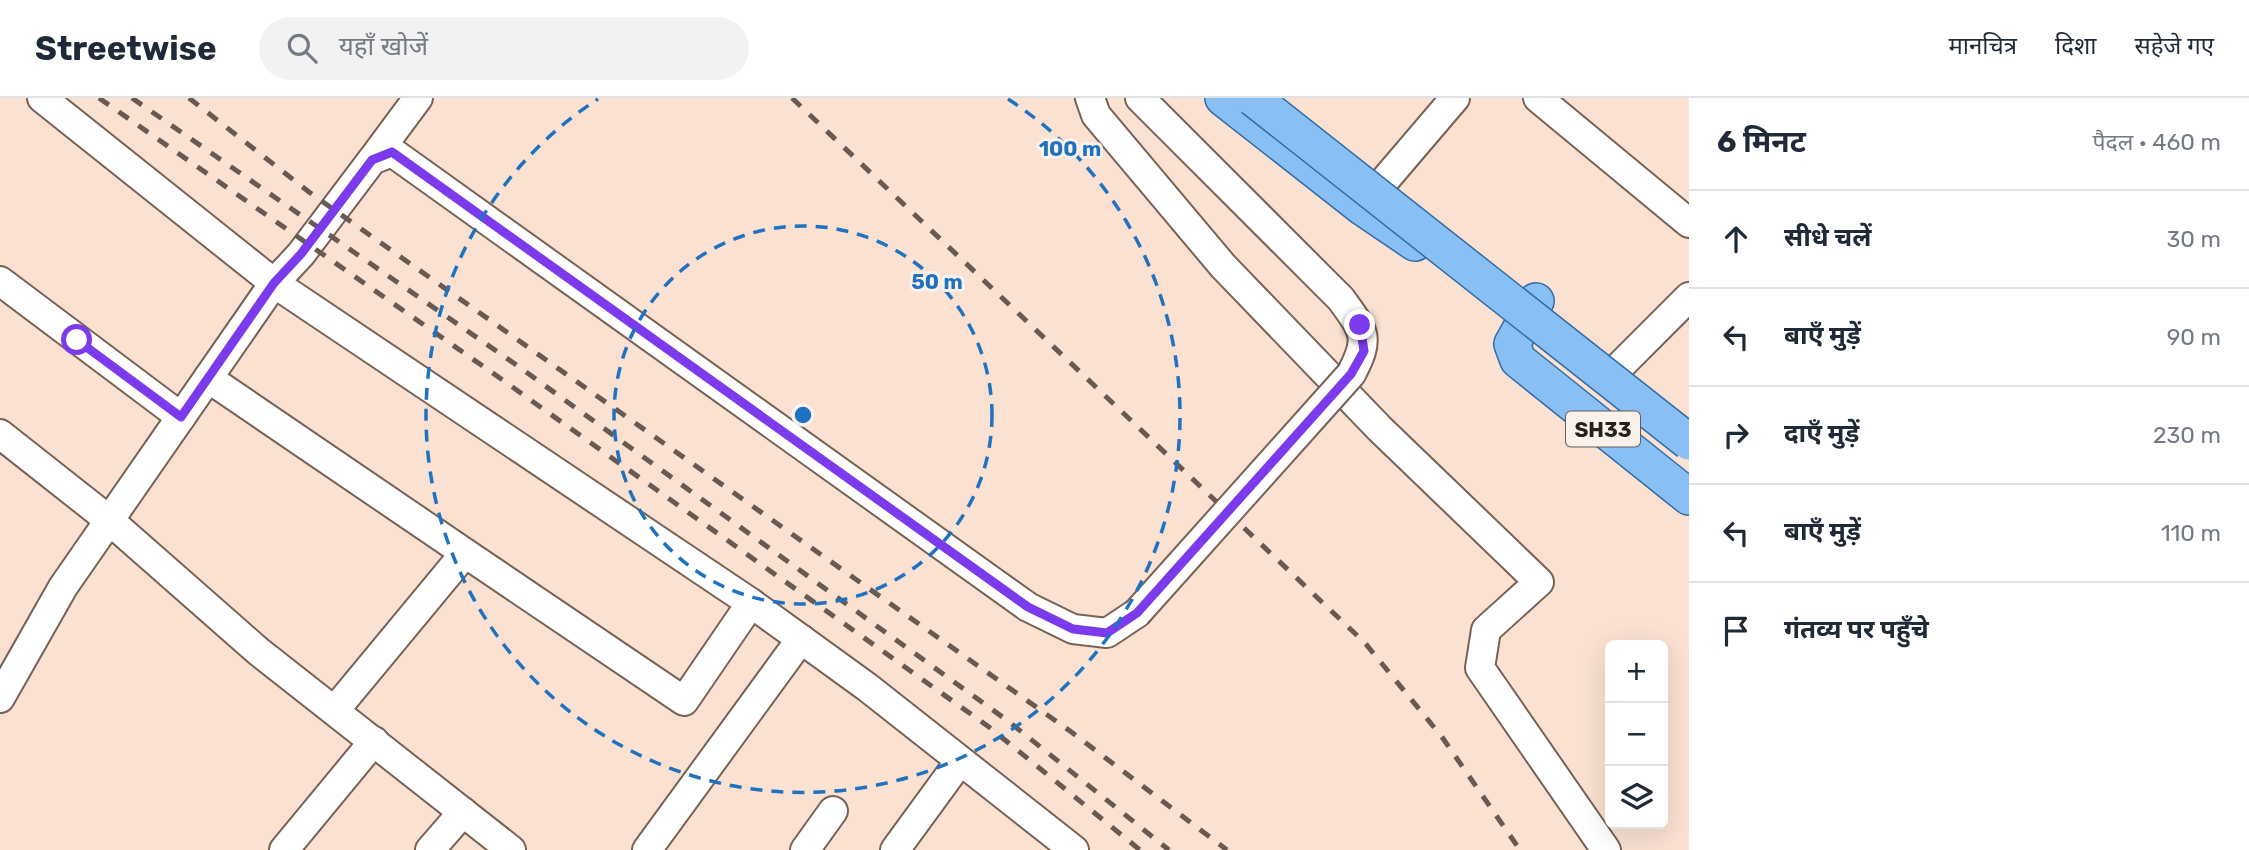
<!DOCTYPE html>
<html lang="hi">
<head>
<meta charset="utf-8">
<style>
	:root { --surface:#fff; --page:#f2f2f3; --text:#1f2937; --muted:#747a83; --line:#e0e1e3 }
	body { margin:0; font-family:Rubik,"Noto Sans Devanagari",sans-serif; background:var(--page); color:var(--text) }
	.controls { position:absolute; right:21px; bottom:21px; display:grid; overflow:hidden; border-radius:10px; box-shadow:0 7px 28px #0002 }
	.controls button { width:63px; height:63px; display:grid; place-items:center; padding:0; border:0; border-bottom:2px solid var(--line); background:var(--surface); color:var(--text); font:35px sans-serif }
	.stop { position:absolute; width:21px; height:21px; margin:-16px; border:5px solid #7c3aed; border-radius:50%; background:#fff }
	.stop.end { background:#7c3aed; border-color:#fff; box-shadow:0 2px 7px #0008 }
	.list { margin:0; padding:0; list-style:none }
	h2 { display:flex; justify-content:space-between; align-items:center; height:91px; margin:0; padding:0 28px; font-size:30px }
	h2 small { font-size:23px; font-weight:400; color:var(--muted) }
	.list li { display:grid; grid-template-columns:46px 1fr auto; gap:21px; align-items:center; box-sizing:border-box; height:98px; padding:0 28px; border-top:2px solid var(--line) }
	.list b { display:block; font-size:26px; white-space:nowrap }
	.list em { font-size:23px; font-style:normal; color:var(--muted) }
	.icon { flex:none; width:38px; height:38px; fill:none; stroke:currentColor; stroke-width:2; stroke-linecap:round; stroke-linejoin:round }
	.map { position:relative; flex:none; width:1689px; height:752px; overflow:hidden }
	header { display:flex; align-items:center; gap:42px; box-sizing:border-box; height:98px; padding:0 35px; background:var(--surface); border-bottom:2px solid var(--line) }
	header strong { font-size:33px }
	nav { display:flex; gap:38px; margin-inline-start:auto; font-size:24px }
	.search { width:490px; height:63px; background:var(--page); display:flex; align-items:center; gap:18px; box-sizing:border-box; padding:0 24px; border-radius:38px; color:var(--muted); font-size:26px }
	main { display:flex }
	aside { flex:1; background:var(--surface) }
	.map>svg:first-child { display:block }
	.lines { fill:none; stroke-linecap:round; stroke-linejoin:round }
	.minor-casing { stroke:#776255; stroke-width:32 }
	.major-casing { stroke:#326ba3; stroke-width:38 }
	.minor { stroke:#fff; stroke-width:28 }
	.major { stroke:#88bff5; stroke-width:35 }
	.rail { stroke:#685a52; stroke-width:5; stroke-dasharray:12 12; stroke-linecap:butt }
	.minor-bridge-casing { stroke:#776255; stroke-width:32; stroke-linecap:butt }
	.major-bridge-casing { stroke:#326ba3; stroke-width:38; stroke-linecap:butt }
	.minor-bridge { stroke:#fff; stroke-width:28 }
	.major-bridge { stroke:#88bff5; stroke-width:35 }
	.route { stroke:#7c3aed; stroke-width:9 }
	.ring { fill:none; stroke:#1f72c0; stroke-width:3.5; stroke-dasharray:12 9 }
	.labels { text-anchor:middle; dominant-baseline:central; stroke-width:6; stroke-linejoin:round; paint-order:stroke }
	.shield { fill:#fbf1eb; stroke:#675d58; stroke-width:2 }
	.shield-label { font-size:21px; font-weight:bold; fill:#271e19 }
	.centre { fill:#1f72c0; stroke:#fbf1eb; stroke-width:3.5 }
	.ring-label { font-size:21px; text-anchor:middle; font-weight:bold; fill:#1f72c0; stroke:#fbf1eb; stroke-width:6; stroke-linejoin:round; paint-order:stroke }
</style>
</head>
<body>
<header>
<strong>Streetwise</strong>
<div class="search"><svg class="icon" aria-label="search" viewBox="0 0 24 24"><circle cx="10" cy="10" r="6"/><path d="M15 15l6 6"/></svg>यहाँ खोजें</div>
<nav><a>मानचित्र</a><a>दिशा</a><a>सहेजे गए</a></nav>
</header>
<main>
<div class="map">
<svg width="1689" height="752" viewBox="0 0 1689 752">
	<rect width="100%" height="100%" fill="#fae1d2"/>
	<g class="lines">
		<g class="minor-casing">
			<g id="minor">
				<path d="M 42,0 L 274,185 L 751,505 L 867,589 L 1074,752"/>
				<path d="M 1090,0 L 1096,17 L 1223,168 L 1380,331 L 1539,484 L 1486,532 L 1480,570 L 1606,752"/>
				<path d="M 1140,0 L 1341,201 C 1364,233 1371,239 1351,276"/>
				<path d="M 1538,0 L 1689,125"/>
				<path d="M 372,62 L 418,0"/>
				<path d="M 1362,109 L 1455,0"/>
				<path d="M 0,183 L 181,319"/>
				<path d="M 1620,268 L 1689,199"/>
				<path d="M 208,280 L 465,455"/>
				<path d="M 0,336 L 109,422 L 258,553 L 511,752"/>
				<path d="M 0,600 L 63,489 L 274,185 L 301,156 L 372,62 L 392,54 L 1028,509 L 1073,531 L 1107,535 L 1137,515"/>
				<path d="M 335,612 L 465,455 L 684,603 L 751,505"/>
				<path d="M 284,752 L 374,643"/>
				<path d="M 430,752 L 463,714"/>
				<path d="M 647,752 L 801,541"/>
				<path d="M 805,752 L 833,713"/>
				<path d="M 895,752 L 960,663"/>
			</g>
		</g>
		<g class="major-casing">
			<g id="major">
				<path d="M 1223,0 L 1362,109 L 1415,145"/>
				<path d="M 1536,203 L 1512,246 L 1518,262 L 1689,399"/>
			</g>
		</g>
		<use href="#minor" class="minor"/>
		<use href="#major" class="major"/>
		<g class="rail">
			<path d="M 99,0 L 497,278 L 989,629 L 1140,752"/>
			<path d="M 132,0 L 515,266 L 1008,623 L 1169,752"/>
			<path d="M 189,0 L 309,94 L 1070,633 L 1227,752"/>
			<path d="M 792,0 L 1365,545 L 1442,639 L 1520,752"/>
		</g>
		<g class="minor-bridge-casing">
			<path id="minor-bridge" d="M 1137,515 L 1351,276"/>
		</g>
		<g class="major-bridge-casing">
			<path id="major-bridge" d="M 1253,0 L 1689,344"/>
		</g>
		<use href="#minor-bridge" class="minor-bridge"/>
		<use href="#major-bridge" class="major-bridge"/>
	</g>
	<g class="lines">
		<path class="route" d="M 77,242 L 181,319 L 274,185 L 301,156 L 372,62 L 392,54 L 1028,509 L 1073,531 L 1107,535 L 1137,515 L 1351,276 L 1364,253 L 1360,227"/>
	</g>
	<g class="ring">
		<circle cx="803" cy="317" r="189"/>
		<path d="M1008 1A377 377 0 1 1 598 1"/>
	</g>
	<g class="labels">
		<rect class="shield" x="1566" y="313.5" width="74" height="35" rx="5"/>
		<g class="shield-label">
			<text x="1603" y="331">SH33</text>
		</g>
	</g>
	<circle cx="803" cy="317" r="10" class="centre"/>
	<g class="ring-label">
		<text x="1070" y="58">100 m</text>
		<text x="937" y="191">50 m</text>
	</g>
</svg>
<div class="controls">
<button>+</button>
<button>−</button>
<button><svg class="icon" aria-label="layers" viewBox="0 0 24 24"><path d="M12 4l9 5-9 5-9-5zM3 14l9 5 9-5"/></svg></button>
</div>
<div class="stop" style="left:77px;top:242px"></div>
<div class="stop end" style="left:1360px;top:227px"></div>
</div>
<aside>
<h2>6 मिनट<small>पैदल · 460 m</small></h2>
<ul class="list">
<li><svg class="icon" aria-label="ahead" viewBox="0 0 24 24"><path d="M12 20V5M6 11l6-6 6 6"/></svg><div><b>सीधे चलें</b></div><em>30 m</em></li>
<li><svg class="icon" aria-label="left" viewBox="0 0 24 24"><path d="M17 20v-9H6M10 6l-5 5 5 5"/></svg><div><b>बाएँ मुड़ें</b></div><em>90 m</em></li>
<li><svg class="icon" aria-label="right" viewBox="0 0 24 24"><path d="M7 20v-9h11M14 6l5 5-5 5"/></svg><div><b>दाएँ मुड़ें</b></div><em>230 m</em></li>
<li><svg class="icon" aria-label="left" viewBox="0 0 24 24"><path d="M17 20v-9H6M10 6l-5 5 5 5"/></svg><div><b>बाएँ मुड़ें</b></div><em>110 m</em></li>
<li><svg class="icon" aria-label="arrive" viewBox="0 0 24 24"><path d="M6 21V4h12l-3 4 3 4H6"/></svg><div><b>गंतव्य पर पहुँचे</b></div></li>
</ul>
</aside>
</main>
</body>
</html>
